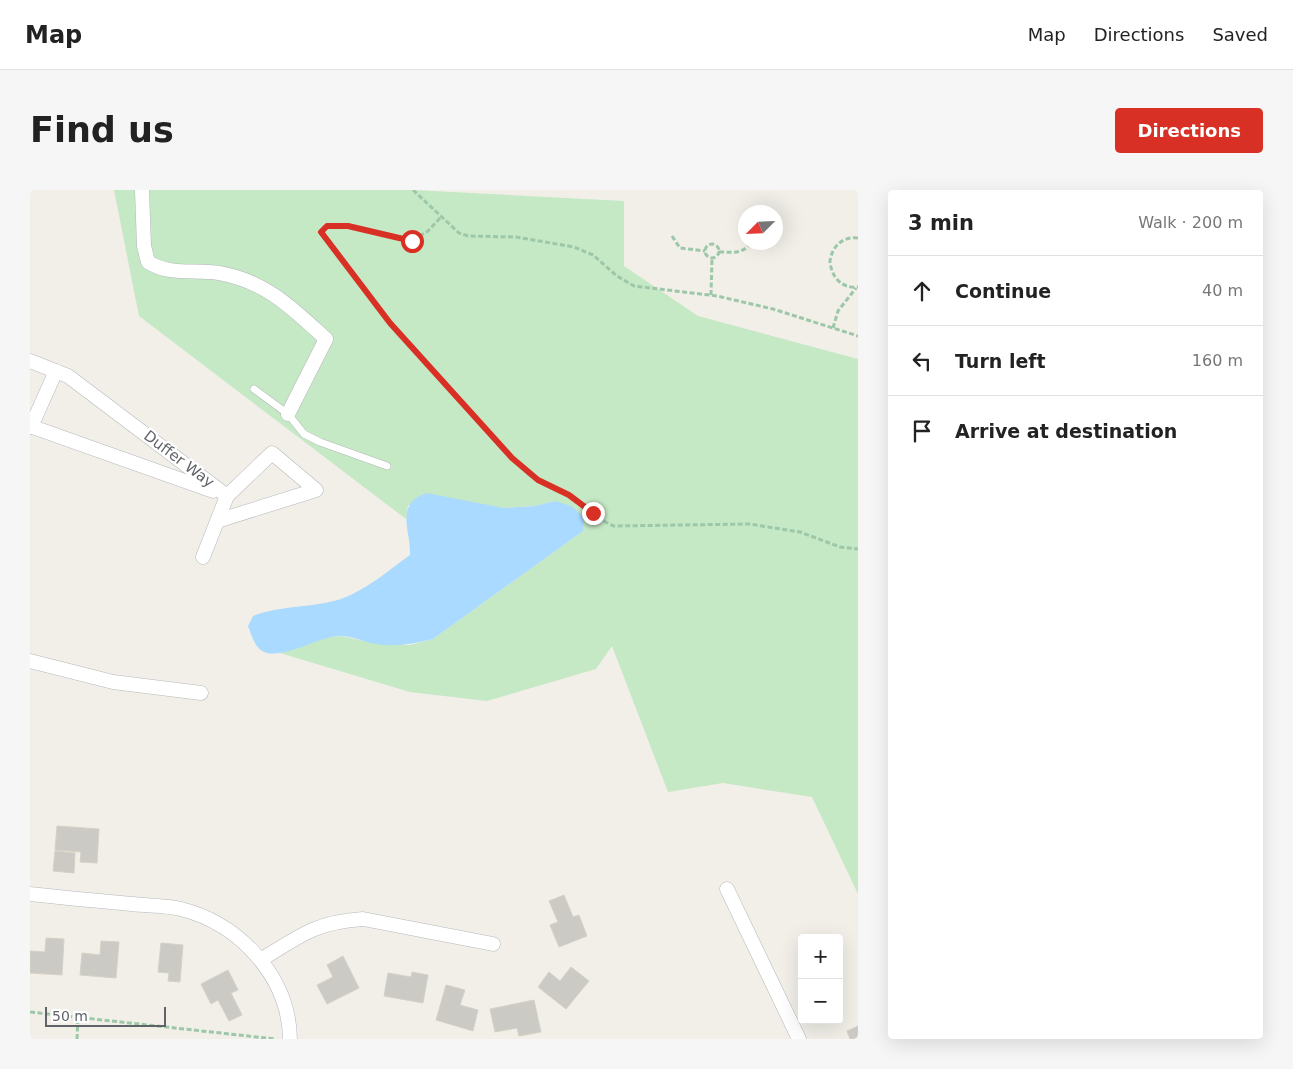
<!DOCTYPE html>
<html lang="en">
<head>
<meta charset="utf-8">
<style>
	:root { --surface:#fff; --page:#f6f6f6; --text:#222; --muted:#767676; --line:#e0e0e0; --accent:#d93025 }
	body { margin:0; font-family:"DejaVu Sans",sans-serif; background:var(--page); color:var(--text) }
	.controls { position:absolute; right:15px; bottom:15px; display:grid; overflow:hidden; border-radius:5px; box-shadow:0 5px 20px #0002 }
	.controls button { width:45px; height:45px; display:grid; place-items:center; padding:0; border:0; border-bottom:1px solid var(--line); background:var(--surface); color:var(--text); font:25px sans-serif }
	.compass { position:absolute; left:708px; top:15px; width:45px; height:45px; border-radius:50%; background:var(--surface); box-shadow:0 5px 20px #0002; rotate:246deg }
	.scale { position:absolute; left:15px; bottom:12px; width:121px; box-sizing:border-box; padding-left:5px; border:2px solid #5f6368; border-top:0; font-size:14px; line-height:18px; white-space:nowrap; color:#5f6368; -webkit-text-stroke:4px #fff; paint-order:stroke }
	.stop { position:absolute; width:15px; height:15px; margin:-11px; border:4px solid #d93025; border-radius:50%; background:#fff }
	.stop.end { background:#d93025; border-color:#fff; box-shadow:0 1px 5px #0008 }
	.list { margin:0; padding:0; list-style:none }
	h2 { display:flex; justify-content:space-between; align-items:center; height:65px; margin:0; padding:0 20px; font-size:21px }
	h2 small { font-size:16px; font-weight:400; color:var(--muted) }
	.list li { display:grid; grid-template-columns:32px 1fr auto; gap:15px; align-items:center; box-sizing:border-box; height:70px; padding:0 20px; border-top:1px solid var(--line) }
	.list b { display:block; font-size:19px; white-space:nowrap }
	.list em { font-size:16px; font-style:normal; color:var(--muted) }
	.icon { flex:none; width:28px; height:28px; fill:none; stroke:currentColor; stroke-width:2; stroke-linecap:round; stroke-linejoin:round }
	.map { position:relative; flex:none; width:828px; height:849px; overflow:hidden; border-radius:5px }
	header { display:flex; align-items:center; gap:30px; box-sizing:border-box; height:70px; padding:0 25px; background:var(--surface); border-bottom:1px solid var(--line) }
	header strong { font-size:24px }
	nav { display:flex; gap:28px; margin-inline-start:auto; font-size:18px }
	.intro { display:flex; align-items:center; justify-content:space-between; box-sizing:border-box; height:120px; padding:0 30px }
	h1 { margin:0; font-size:35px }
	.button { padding:12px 22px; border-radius:5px; background:var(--accent); color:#fff; font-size:18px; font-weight:700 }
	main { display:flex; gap:30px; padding:0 30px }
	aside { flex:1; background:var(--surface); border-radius:5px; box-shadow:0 5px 20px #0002 }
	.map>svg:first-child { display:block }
	.green { fill:#c5e8c5 }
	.water { fill:#aadaff }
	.building { fill:#cccac5; stroke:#d6d1c6 }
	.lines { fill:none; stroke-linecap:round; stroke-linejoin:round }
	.service-casing { stroke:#b5b8bc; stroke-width:8 }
	.minor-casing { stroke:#b5b8bc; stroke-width:15 }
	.path { stroke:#9cc7a9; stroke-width:3; stroke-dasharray:5 2.5; stroke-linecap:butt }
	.service { stroke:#fff; stroke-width:7 }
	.minor { stroke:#fff; stroke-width:14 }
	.route { stroke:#d93025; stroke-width:6 }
	.labels { text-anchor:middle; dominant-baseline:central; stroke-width:4.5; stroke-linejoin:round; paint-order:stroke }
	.street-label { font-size:15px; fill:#5f6368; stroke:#fff }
</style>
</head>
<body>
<header>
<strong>Map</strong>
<nav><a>Map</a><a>Directions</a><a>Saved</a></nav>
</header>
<div class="intro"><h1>Find us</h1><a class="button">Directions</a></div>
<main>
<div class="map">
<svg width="828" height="849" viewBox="0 0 828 849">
	<rect width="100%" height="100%" fill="#f1efe8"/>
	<path class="green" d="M 84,0 L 383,0 L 594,11 L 594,76 L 668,126 L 828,169 L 828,704 L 782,607 L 693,593 L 638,602 L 582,456 L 566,479 L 457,511 L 380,502 L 250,463 L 294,448 L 311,446 L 347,454 L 380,455 L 403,449 L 553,341 L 525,311 L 505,316 L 474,318 L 435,312 L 378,315 L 376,329 L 109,126 Z"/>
	<path class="water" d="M 396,303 L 474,318 L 505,316 L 525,311 L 541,316 L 554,327 L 553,341 L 403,449 C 384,454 365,457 346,454 C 334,452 320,445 308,446 C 286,448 258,467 237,463 C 225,460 222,446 218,436 L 223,426 C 251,415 283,418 311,409 C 336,400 358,381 380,365 C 381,340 364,315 396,303 Z"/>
	<g class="building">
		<path d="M 27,636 L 69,639 L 67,673 L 50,672 L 51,662 L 25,660 Z"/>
		<path d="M 25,661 L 45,663 L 44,683 L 23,681 Z"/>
		<path d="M 534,705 L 543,727 L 549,725 L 557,746 L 529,757 L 520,735 L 528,732 L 519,711 Z"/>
		<path d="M 16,748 L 34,749 L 32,785 L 0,783 L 0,761 L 15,762 Z"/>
		<path d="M 71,751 L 89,752 L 86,788 L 50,785 L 52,763 L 70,765 Z"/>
		<path d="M 131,753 L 153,755 L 150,792 L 138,791 L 139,783 L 128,782 Z"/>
		<path d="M 313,766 L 329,798 L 297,814 L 287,795 L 303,787 L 297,775 Z"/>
		<path d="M 541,777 L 559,791 L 536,819 L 508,797 L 519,782 L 530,791 Z"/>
		<path d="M 198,780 L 208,800 L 201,803 L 212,825 L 199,831 L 188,810 L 181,814 L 171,794 Z"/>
		<path d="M 382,782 L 398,785 L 393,813 L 354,806 L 358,783 L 381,787 Z"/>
		<path d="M 416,795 L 435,800 L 430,815 L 448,820 L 443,841 L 406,830 Z"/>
		<path d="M 504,810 L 511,842 L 489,846 L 487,838 L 465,842 L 460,819 Z"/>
		<path d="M 828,836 L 828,849 L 820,849 L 817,841 Z"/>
	</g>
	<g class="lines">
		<g class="service-casing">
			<path id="service" d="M 224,199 L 258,224 L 274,244 L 290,252 L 357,276"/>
		</g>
		<g class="minor-casing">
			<g id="minor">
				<path d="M 112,0 L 114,56 L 118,72 C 140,86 165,79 189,83 C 236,91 263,119 296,149 L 258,224"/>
				<path d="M 0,171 L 38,186 L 197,306"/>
				<path d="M 0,236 L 183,301"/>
				<path d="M 1,237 L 26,181"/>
				<path d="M 173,367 L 197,306 L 242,263 L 286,300 L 187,331"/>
				<path d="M 0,471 L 83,492 L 171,503"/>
				<path d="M 697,699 L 769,849"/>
				<path d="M 0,704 C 34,708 68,711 102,714 C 118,716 135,715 151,719 C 210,734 259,787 260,849"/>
				<path d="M 232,769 C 271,745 287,732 333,729 L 463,754"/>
			</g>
		</g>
		<g class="path">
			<path d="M 383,0 L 429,43 L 438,46 L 486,47 L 544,57 L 563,65 L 587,86 L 604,96 L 687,106 L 743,119 L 828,146"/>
			<path d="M 410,28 L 398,41 L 382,51 L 318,36 L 297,36 L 291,43 L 360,133 L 498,284 C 514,294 531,300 546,310 C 560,318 569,331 584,336 L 719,334 L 770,342 L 810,357 L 828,359"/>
			<path d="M 642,46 L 650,58 L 675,61"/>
			<path d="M 828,48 C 812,46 802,57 800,71 C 801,87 812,99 828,97"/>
			<circle cx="682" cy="61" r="7"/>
			<path d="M 689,62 C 702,62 713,65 721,52"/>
			<path d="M 681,105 L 682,68"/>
			<path d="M 803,138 L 808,121 L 826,98"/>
			<path d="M 0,822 L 245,849"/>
			<path d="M 47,849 L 48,827"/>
		</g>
		<use href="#service" class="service"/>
		<use href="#minor" class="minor"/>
	</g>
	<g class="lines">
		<path class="route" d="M 382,51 L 318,36 L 297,36 L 291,42 L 360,133 L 482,268 L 508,290 L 539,305 L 563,323"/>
	</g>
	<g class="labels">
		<g class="street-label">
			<text transform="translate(149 269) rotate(37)">Duffer Way</text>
		</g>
	</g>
</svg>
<div class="controls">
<button>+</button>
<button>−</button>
</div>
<svg class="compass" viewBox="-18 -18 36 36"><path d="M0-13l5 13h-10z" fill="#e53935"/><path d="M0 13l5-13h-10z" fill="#767676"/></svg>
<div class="scale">50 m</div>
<div class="stop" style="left:382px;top:51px"></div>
<div class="stop end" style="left:563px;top:323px"></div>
</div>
<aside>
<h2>3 min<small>Walk · 200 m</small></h2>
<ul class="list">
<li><svg class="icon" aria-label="ahead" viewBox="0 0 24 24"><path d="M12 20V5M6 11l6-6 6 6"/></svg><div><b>Continue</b></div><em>40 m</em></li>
<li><svg class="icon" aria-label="left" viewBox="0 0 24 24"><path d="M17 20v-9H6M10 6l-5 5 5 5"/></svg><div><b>Turn left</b></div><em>160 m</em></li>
<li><svg class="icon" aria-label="arrive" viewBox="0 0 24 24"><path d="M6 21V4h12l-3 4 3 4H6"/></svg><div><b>Arrive at destination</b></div></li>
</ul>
</aside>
</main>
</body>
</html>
